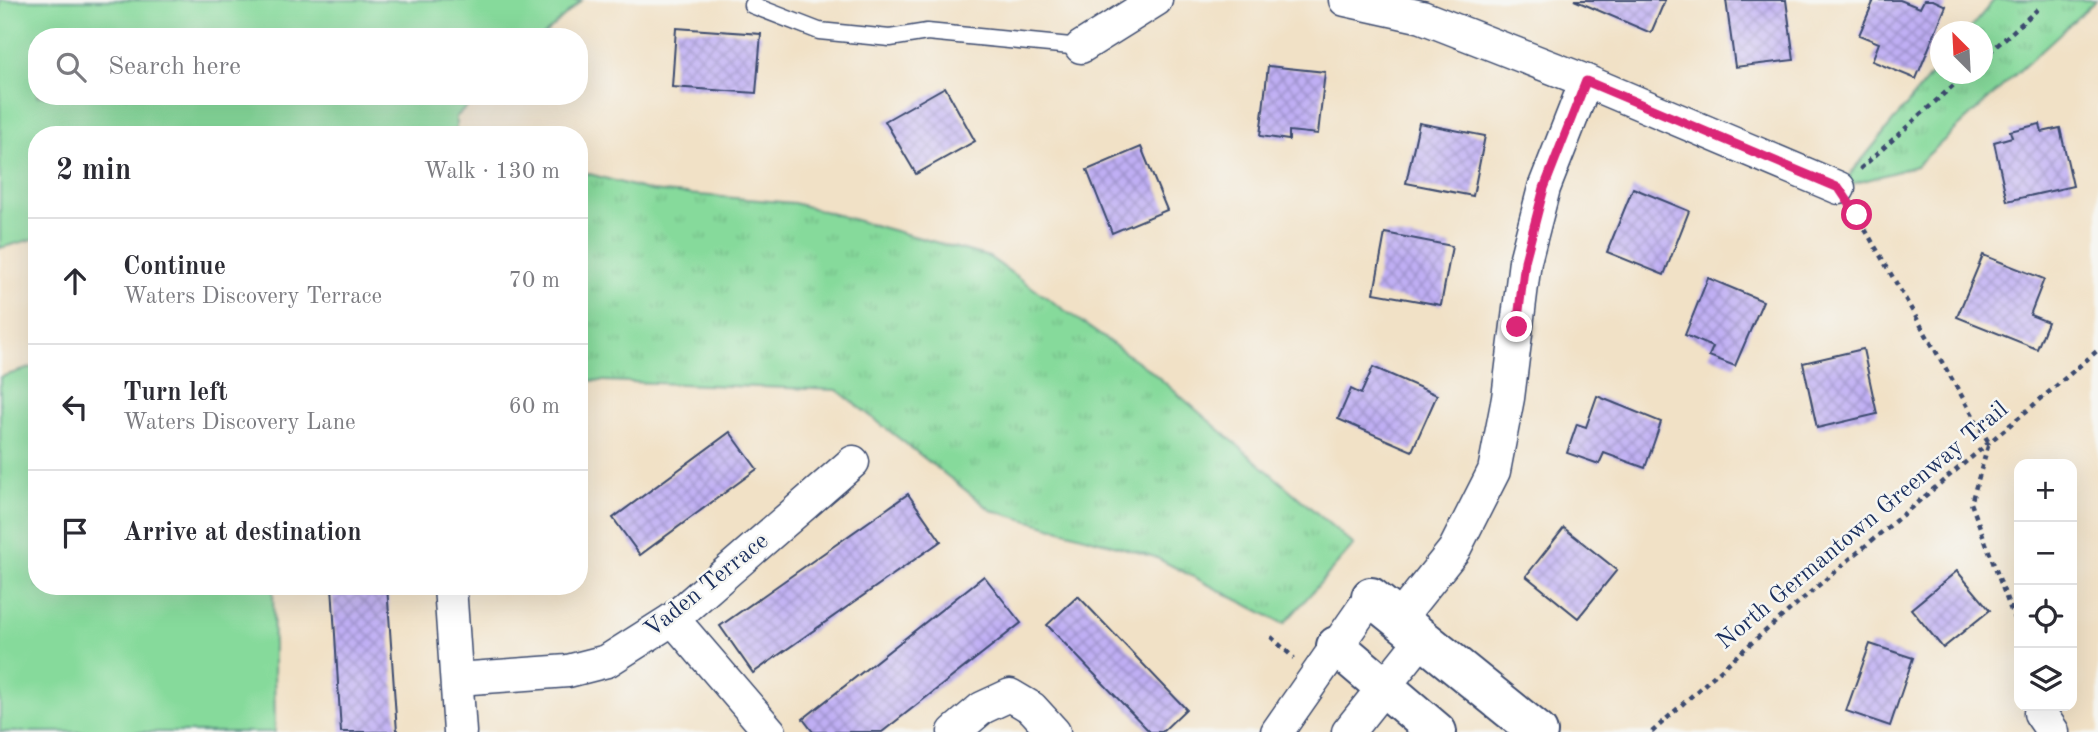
<!DOCTYPE html>
<html lang="en">
<head>
<meta charset="utf-8">
<style>
	:root { --surface:#fff; --page:#f7f7f7; --text:#2b2b33; --muted:#7c7c81; --line:#e1e1e2 }
	body { margin:0; font-family:"Old Standard TT",serif; background:var(--page); color:var(--text) }
	.controls { position:absolute; right:21px; bottom:21px; display:grid; overflow:hidden; border-radius:14px; box-shadow:0 7px 28px #0002 }
	.controls button { width:63px; height:63px; display:grid; place-items:center; padding:0; border:0; border-bottom:2px solid var(--line); background:var(--surface); color:var(--text); font:35px sans-serif }
	.compass { position:absolute; left:1930px; top:21px; width:63px; height:63px; border-radius:50%; background:var(--surface); box-shadow:0 7px 28px #0002; rotate:336deg }
	.stop { position:absolute; width:21px; height:21px; margin:-16px; border:5px solid #db2777; border-radius:50%; background:#fff }
	.stop.end { background:#db2777; border-color:#fff; box-shadow:0 2px 7px #0008 }
	.list { margin:0; padding:0; list-style:none }
	h2 { display:flex; justify-content:space-between; align-items:center; height:91px; margin:0; padding:0 28px; font-size:30px }
	h2 small { font-size:23px; font-weight:400; color:var(--muted) }
	.list li { display:grid; grid-template-columns:46px 1fr auto; gap:21px; align-items:center; box-sizing:border-box; height:126px; padding:0 28px; border-top:2px solid var(--line) }
	.list b { display:block; font-size:26px; white-space:nowrap }
	.list p { margin:0; font-size:23px; white-space:nowrap; color:var(--muted) }
	.list em { font-size:23px; font-style:normal; color:var(--muted) }
	.icon { flex:none; width:38px; height:38px; fill:none; stroke:currentColor; stroke-width:2; stroke-linecap:round; stroke-linejoin:round }
	.map { position:relative; flex:none; width:2098px; height:732px; overflow:hidden }
	.search { position:absolute; background:var(--surface); box-shadow:0 7px 28px #0002; left:28px; top:28px; width:560px; height:77px; display:flex; align-items:center; gap:18px; box-sizing:border-box; padding:0 24px; border-radius:28px; color:var(--muted); font-size:26px }
	.panel { position:absolute; background:var(--surface); box-shadow:0 7px 28px #0002; left:28px; top:126px; width:560px; height:469px; border-radius:28px }
	.map>svg:first-child { display:block }
	.grass { fill:url(#grass-tufts); stroke:#50847c; stroke-width:2 }
	.green { fill:#86da9b; stroke:#50847c; stroke-width:2 }
	.building { fill:url(#building-cross-hatch) }
	.lines { fill:none; stroke-linecap:round; stroke-linejoin:round }
	.lane-casing { stroke:#3b4a6e; stroke-width:19 }
	.street-casing { stroke:#3b4a6e; stroke-width:35 }
	.secondary-casing { stroke:#3b4a6e; stroke-width:42 }
	.path { stroke:#3b4a6e; stroke-width:4.5; stroke-dasharray:5 5; stroke-linecap:butt }
	.lane { stroke:#fff; stroke-width:16 }
	.street { stroke:#fff; stroke-width:32 }
	.secondary { stroke:#fff; stroke-width:38 }
	.route { stroke:#db2777; stroke-width:9 }
	.labels { text-anchor:middle; dominant-baseline:central; stroke-width:5; stroke-linejoin:round; paint-order:stroke }
	.street-label { font-size:24px; fill:#1b2f5e; stroke:#f6f6f2 }
</style>
</head>
<body>
<div class="map">
<svg width="2098" height="732" viewBox="0 0 2098 732">
	<defs>
		<pattern id="grass-tufts" width="24" height="20" patternUnits="userSpaceOnUse" patternTransform="scale(1.75)"><rect width="24" height="20" fill="#86da9b"/><path d="M3 7l-1-3M5 7V3M7 7l1-3M15 17l-1-3M17 17v-4M19 17l1-3" fill="none" stroke="#73bb88"/></pattern>
		<pattern id="building-cross-hatch" width="8" height="8" patternUnits="userSpaceOnUse" patternTransform="scale(1.75)"><rect width="8" height="8" fill="#c0aff4"/><path d="M0 0l8 8M0 8l8-8" fill="none" stroke="#9b8fc9"/></pattern>
	</defs>
	<rect width="100%" height="100%" fill="#f6f6f2"/>
	<filter id="ink" filterUnits="userSpaceOnUse"><feTurbulence type="fractalNoise" baseFrequency=".0143" numOctaves="2"/><feDisplacementMap in="SourceGraphic" scale="14" xChannelSelector="R" yChannelSelector="G"/><feConvolveMatrix kernelMatrix="1 2 1 2 8 2 1 2 1" color-interpolation-filters="sRGB"/></filter>
	<filter id="wash" filterUnits="userSpaceOnUse"><feTurbulence type="fractalNoise" baseFrequency=".00686" numOctaves="4" result="noise"/><feDisplacementMap in="SourceGraphic" scale="28" xChannelSelector="R" yChannelSelector="G"/><feGaussianBlur stdDeviation="1.57" result="paint"/><feColorMatrix in="noise" values="0 0 0 0 0 0 0 0 0 0 0 0 0 0 0 0 0 1.4 0 .05"/><feComposite in="paint" operator="in"/></filter>
	<g filter="url(#wash)">
		<rect width="100%" height="100%" fill="#f1e1c6"/>
		<g class="grass">
			<path d="M 1994,0 L 2096,0 L 1916,166 L 1839,188 L 1940,64 L 1940,74 L 1982,74 L 1982,32 L 1968,31 Z"/>
			<path d="M 579,171 L 651,191 L 794,203 L 989,257 L 1151,371 L 1354,545 L 1284,624 L 1155,557 L 991,510 L 837,390 L 579,380 Z"/>
		</g>
		<g class="green">
			<path d="M 0,0 L 582,0 L 542,37 L 37,37 L 37,96 L 479,96 L 456,117 L 456,135 L 37,135 L 37,238 L 0,248 Z"/>
			<path d="M 37,366 L 37,586 L 273,586 L 275,732 L 0,732 L 0,377 Z"/>
		</g>
		<g id="blocks">
			<g class="building">
				<path d="M 1574,0 L 1665,0 L 1651,33 Z"/>
				<path d="M 1726,0 L 1786,0 L 1794,60 L 1735,67 Z"/>
				<path d="M 1874,0 L 1900,0 L 1920,8 L 1924,0 L 1933,0 L 1946,6 L 1916,79 L 1872,61 L 1879,43 L 1859,35 Z"/>
				<path d="M 676,28 L 761,34 L 756,93 L 672,87 Z"/>
				<path d="M 1268,66 L 1325,72 L 1318,134 L 1289,131 L 1289,140 L 1260,136 Z"/>
				<path d="M 945,87 L 975,141 L 916,174 L 885,121 Z"/>
				<path d="M 1419,123 L 1485,136 L 1473,196 L 1406,183 Z"/>
				<path d="M 2040,124 L 2042,132 L 2060,128 L 2073,186 L 2007,201 L 1994,142 L 2012,137 L 2010,131 Z"/>
				<path d="M 1141,147 L 1167,210 L 1112,233 L 1087,170 Z"/>
				<path d="M 1633,188 L 1689,211 L 1664,275 L 1607,252 Z"/>
				<path d="M 1385,233 L 1452,246 L 1441,305 L 1374,293 Z"/>
				<path d="M 1983,255 L 2044,279 L 2030,315 L 2048,322 L 2037,349 L 1957,317 Z"/>
				<path d="M 1708,278 L 1763,301 L 1735,366 L 1709,356 L 1713,347 L 1685,335 Z"/>
				<path d="M 1863,349 L 1877,414 L 1817,428 L 1803,363 Z"/>
				<path d="M 1373,367 L 1437,395 L 1412,451 L 1338,419 L 1351,389 L 1361,394 Z"/>
				<path d="M 1597,396 L 1661,422 L 1645,468 L 1604,453 L 1599,464 L 1567,453 L 1577,424 L 1586,427 Z"/>
				<path d="M 730,432 L 757,469 L 640,555 L 613,518 Z"/>
				<path d="M 908,494 L 941,541 L 753,673 L 720,626 Z"/>
				<path d="M 1564,528 L 1617,570 L 1578,618 L 1526,576 Z"/>
				<path d="M 1957,571 L 1990,610 L 1943,648 L 1911,609 Z"/>
				<path d="M 984,576 L 1021,623 L 882,732 L 813,732 L 803,719 Z"/>
				<path d="M 332,586 L 387,586 L 397,732 L 341,732 Z"/>
				<path d="M 1078,596 L 1186,709 L 1162,732 L 1150,732 L 1047,625 Z"/>
				<path d="M 1870,644 L 1913,658 L 1890,726 L 1846,711 Z"/>
			</g>
		</g>
	</g>
	<g filter="url(#ink)">
		<use href="#blocks" fill-opacity="0" stroke="#3b4a6e" stroke-width="2"/>
		<g class="lines">
			<g class="lane-casing">
				<path id="lane" d="M 752,5 L 819,31 L 890,38 L 927,32 L 1081,47"/>
			</g>
			<g class="street-casing">
				<g id="street">
					<path d="M 1345,0 L 1422,17 L 1586,81 L 1839,188"/>
					<path d="M 1081,47 L 1156,0"/>
					<path d="M 450,586 L 460,732"/>
					<path d="M 673,619 L 770,732"/>
					<path d="M 1398,620 L 1454,550 L 1494,471 L 1508,398 L 1525,261 L 1544,188 L 1586,81"/>
					<path d="M 457,679 L 568,671 L 607,661 L 673,619 L 853,462"/>
					<path d="M 2040,713 L 2053,732"/>
					<path d="M 954,732 L 982,708 L 1010,695 L 1032,708 L 1054,732"/>
					<path d="M 1277,732 L 1371,597"/>
					<path d="M 1348,732 L 1422,639"/>
				</g>
			</g>
			<g class="secondary-casing">
				<g id="secondary">
					<path d="M 1371,597 L 1538,732"/>
					<path d="M 1336,646 L 1437,732"/>
				</g>
			</g>
			<g class="path">
				<path d="M 1982,59 L 2039,8"/>
				<path d="M 1860,169 L 1966,74"/>
				<path d="M 1855,212 L 1989,443 L 1971,503 L 2019,632"/>
				<path d="M 1271,637 L 1294,658"/>
				<path d="M 1652,732 C 1796,599 1950,478 2098,350"/>
			</g>
			<use href="#lane" class="lane"/>
			<use href="#street" class="street"/>
			<use href="#secondary" class="secondary"/>
		</g>
	</g>
	<g class="lines" filter="url(#ink)">
		<path class="route" d="M 1517,327 L 1525,261 L 1544,188 L 1586,81 L 1839,188 L 1857,215"/>
	</g>
	<g class="labels">
		<g class="street-label">
			<text transform="translate(1863 526) rotate(-40)">North Germantown Greenway Trail</text>
			<text transform="translate(707 586) rotate(-39)">Vaden Terrace</text>
		</g>
	</g>
</svg>
<div class="controls">
<button>+</button>
<button>−</button>
<button><svg class="icon" aria-label="locate" viewBox="0 0 24 24"><circle cx="12" cy="12" r="6"/><path d="M12 2v4M12 18v4M2 12h4M18 12h4"/></svg></button>
<button><svg class="icon" aria-label="layers" viewBox="0 0 24 24"><path d="M12 4l9 5-9 5-9-5zM3 14l9 5 9-5"/></svg></button>
</div>
<svg class="compass" viewBox="-18 -18 36 36"><path d="M0-13l5 13h-10z" fill="#e53935"/><path d="M0 13l5-13h-10z" fill="#7c7c81"/></svg>
<div class="stop" style="left:1857px;top:215px"></div>
<div class="stop end" style="left:1517px;top:327px"></div>
<div class="search"><svg class="icon" aria-label="search" viewBox="0 0 24 24"><circle cx="10" cy="10" r="6"/><path d="M15 15l6 6"/></svg>Search here</div>
<section class="panel">
<h2>2 min<small>Walk · 130 m</small></h2>
<ul class="list">
<li><svg class="icon" aria-label="ahead" viewBox="0 0 24 24"><path d="M12 20V5M6 11l6-6 6 6"/></svg><div><b>Continue</b><p>Waters Discovery Terrace</p></div><em>70 m</em></li>
<li><svg class="icon" aria-label="left" viewBox="0 0 24 24"><path d="M17 20v-9H6M10 6l-5 5 5 5"/></svg><div><b>Turn left</b><p>Waters Discovery Lane</p></div><em>60 m</em></li>
<li><svg class="icon" aria-label="arrive" viewBox="0 0 24 24"><path d="M6 21V4h12l-3 4 3 4H6"/></svg><div><b>Arrive at destination</b></div></li>
</ul>
</section>
</div>
</body>
</html>
